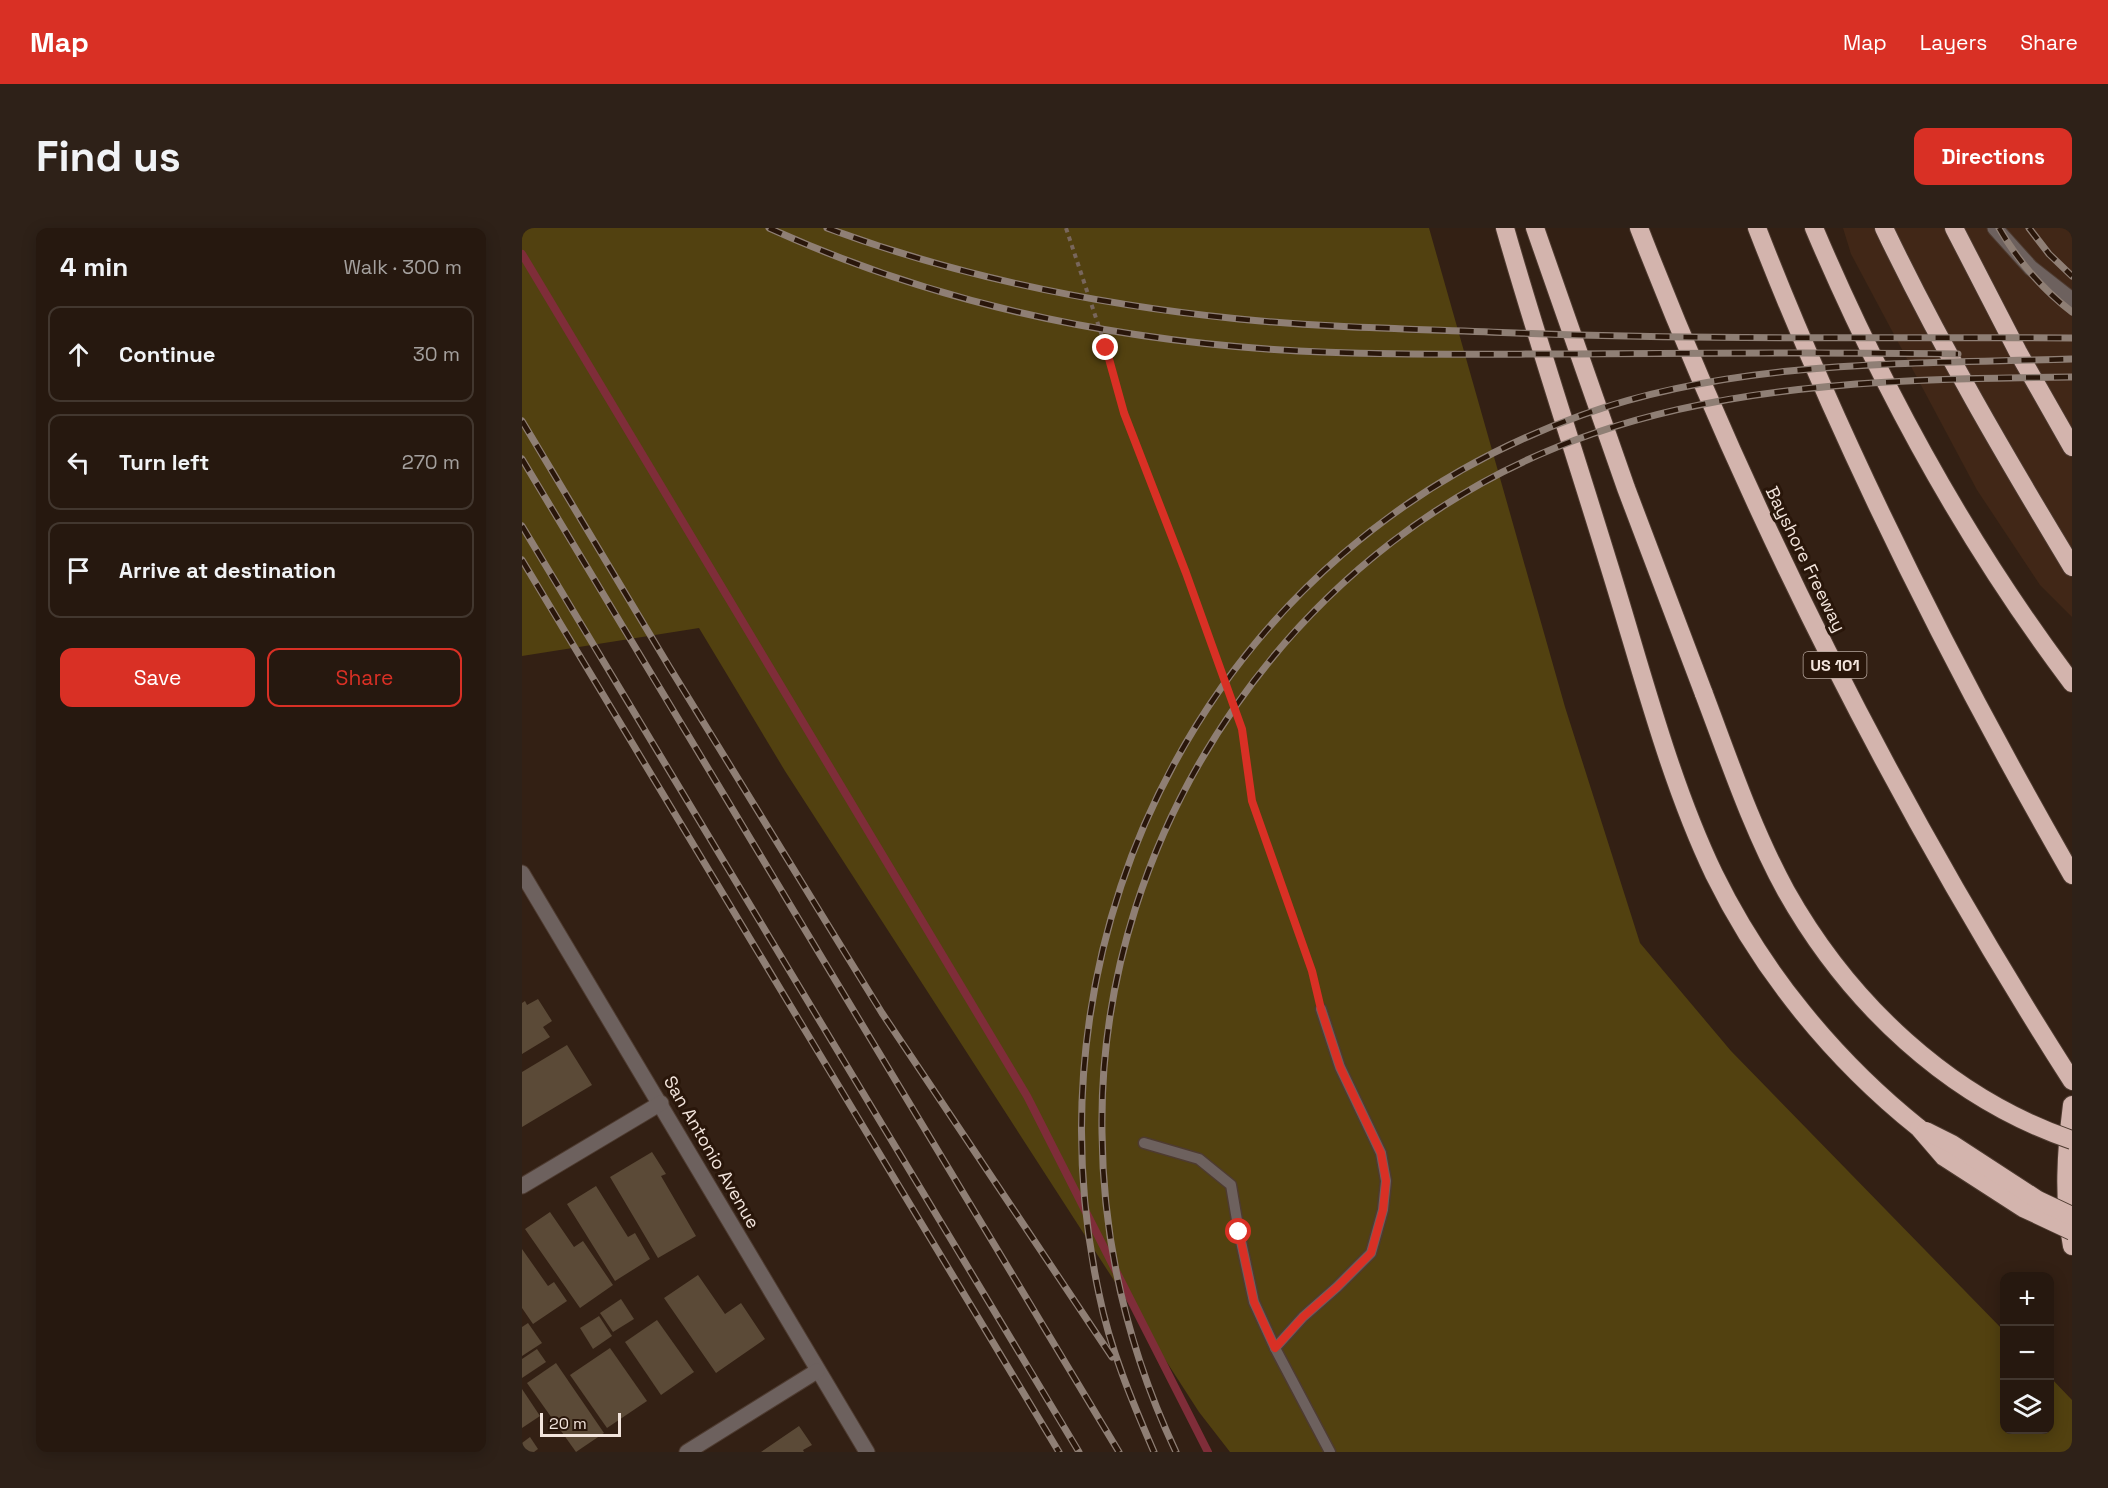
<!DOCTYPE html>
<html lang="en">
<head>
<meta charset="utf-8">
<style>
	:root { --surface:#26180f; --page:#2e2118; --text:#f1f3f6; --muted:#a4a09e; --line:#42372f; --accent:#d93025 }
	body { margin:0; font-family:"Space Grotesk",sans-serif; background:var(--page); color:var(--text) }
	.controls { position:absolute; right:18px; bottom:18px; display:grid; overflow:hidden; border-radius:12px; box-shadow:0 3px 15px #0003 }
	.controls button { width:54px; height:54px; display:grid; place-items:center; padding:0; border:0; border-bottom:2px solid var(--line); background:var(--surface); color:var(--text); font:30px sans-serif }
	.scale { position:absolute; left:18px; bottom:15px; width:81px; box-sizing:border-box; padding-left:6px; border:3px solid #f2e4dc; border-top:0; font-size:16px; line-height:21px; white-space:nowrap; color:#f2e4dc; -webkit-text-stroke:4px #29160a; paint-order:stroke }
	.stop { position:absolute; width:18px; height:18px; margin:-14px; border:4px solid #d93025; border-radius:50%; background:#fff }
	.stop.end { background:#d93025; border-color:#fff; box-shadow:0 2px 6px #0008 }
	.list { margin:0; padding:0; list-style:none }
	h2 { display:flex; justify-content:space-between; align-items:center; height:78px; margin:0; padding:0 24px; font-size:26px }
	h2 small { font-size:20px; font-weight:400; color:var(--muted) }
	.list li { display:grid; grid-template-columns:39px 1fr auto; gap:18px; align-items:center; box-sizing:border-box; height:96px; margin:0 12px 12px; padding:0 12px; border:2px solid var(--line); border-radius:12px }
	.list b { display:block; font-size:22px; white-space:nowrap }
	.list em { font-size:20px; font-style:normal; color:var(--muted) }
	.actions { display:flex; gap:12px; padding:18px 24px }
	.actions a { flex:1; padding:14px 0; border:2px solid var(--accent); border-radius:12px; text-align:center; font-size:21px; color:var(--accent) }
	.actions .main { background:var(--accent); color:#fff }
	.icon { flex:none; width:33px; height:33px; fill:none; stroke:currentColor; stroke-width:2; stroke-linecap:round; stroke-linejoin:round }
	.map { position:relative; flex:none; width:1550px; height:1224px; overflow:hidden; border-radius:12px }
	header { display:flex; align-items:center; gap:36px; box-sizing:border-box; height:84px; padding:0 30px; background:var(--accent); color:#fff }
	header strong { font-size:28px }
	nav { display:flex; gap:33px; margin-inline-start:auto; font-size:21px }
	.intro { display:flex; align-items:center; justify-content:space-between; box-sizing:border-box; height:144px; padding:0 36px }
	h1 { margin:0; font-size:42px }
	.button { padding:15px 27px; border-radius:12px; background:var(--accent); color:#fff; font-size:21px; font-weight:700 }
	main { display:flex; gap:36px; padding:0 36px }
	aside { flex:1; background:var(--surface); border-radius:12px; box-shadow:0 3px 15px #0003 }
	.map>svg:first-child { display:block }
	.built { fill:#412717 }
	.green { fill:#524110 }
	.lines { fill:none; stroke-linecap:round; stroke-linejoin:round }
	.stream { stroke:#7f2d39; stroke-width:8 }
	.building { fill:#5b4a37 }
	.service-casing { stroke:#4e3b30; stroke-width:13 }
	.minor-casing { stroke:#4e3b30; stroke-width:17 }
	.tertiary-casing { stroke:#4e3b30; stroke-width:17 }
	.motorway-casing { stroke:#4e3b30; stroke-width:20 }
	.path { stroke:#78665c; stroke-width:4; stroke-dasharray:4.5 4.5; stroke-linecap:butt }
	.service { stroke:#6d615e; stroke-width:10 }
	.minor { stroke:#6d615e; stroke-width:15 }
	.tertiary { stroke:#6d615e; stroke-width:15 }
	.motorway { stroke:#d3b4ad; stroke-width:18 }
	.rail-casing { stroke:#8f7f75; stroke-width:7 }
	.rail { stroke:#29160a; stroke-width:4.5; stroke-dasharray:14; stroke-linecap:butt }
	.motorway-bridge-casing { stroke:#4e3b30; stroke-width:20; stroke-linecap:butt }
	.motorway-bridge { stroke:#d3b4ad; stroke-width:18 }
	.route { stroke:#d93025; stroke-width:8 }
	.labels { text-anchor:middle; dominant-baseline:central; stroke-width:6; stroke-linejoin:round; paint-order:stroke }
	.shield { fill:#29160a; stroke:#b6a69d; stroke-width:1.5 }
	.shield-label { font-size:16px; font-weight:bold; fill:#f2e4dc }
	.street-label { font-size:18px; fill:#f2e4dc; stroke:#29160a }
</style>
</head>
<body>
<header>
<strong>Map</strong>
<nav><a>Map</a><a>Layers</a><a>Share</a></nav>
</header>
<div class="intro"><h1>Find us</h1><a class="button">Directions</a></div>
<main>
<aside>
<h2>4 min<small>Walk · 300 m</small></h2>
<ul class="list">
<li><svg class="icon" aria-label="ahead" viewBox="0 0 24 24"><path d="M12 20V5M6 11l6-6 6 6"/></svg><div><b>Continue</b></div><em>30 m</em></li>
<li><svg class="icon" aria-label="left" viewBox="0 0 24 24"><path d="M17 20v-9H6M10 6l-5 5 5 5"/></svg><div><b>Turn left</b></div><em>270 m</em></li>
<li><svg class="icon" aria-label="arrive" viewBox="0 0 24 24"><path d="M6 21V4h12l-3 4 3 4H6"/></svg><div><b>Arrive at destination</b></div></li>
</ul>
<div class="actions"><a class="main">Save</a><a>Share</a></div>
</aside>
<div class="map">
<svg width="1550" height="1224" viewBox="0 0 1550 1224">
	<rect width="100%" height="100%" fill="#332014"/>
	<path class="built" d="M 1321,0 L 1550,0 L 1550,389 L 1518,357 L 1455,262 L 1329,26 Z"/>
	<path class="green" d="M 0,0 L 907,0 L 1043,479 L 1118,715 L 1209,823 L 1482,1103 L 1482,1202 L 1528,1202 L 1528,1149 L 1550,1172 L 1550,1224 L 708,1224 L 677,1184 L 263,543 L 177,400 L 0,428 Z"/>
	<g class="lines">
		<path class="stream" d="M 0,26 L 505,868 L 686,1224"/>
	</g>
	<g class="building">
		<path d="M 16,771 L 30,793 L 21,799 L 28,809 L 0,826 L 0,775 L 3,773 L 5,777 Z"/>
		<path d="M 45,817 L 70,857 L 0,899 L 0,844 Z"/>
		<path d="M 130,924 L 144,946 L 139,948 L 174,1008 L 136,1030 L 88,949 Z"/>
		<path d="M 74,958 L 106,1009 L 113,1005 L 128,1031 L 93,1053 L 45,976 Z"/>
		<path d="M 28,984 L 52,1019 L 61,1013 L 91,1057 L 58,1080 L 3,1001 Z"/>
		<path d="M 0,1021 L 26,1058 L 32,1054 L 45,1073 L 11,1096 L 0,1080 Z"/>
		<path d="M 176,1047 L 203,1086 L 219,1075 L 243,1111 L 194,1145 L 142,1070 Z"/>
		<path d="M 99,1071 L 112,1091 L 91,1104 L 78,1085 Z"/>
		<path d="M 77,1088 L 90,1108 L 71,1121 L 58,1100 Z"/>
		<path d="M 135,1092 L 172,1144 L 139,1167 L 103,1114 Z"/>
		<path d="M 6,1095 L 20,1115 L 0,1128 L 0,1099 Z"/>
		<path d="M 88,1120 L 125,1173 L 85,1200 L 48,1147 Z"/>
		<path d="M 15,1121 L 24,1134 L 0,1150 L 0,1131 Z"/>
		<path d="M 34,1135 L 82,1205 L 54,1224 L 5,1155 Z"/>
		<path d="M 0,1161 L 18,1188 L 0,1200 Z"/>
		<path d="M 277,1198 L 290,1217 L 281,1222 L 282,1224 L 239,1224 Z"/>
		<path d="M 8,1209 L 16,1221 L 12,1224 L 0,1224 L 0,1215 Z"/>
	</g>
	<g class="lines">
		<g class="service-casing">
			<g id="service">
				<path d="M 622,915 L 677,931 L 709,957 L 717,1004 L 732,1074 L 753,1120 L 808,1224"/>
				<path d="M 753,1120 L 781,1089 L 815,1059 L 849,1025 L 861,982 L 864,953 L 859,925 L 818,839 L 799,781"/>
			</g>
		</g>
		<g class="minor-casing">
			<g id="minor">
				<path d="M 0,645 L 345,1224"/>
				<path d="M 0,958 L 139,875"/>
				<path d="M 165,1224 L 295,1143"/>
			</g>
		</g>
		<g class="tertiary-casing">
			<path id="tertiary" d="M 1473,0 L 1509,40 L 1550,72"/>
		</g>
		<g class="motorway-casing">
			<g id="motorway">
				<path d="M 983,0 C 1015,112 1052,223 1086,334 C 1118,436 1146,550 1192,646 C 1240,744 1312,832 1397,900"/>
				<path d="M 1013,0 L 1104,260 L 1182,466"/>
				<path d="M 1117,0 C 1233,298 1378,584 1550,853"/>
				<path d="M 1235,0 C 1322,224 1430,438 1550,647"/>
				<path d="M 1292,0 C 1360,160 1445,316 1550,455"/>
				<path d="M 1362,0 C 1418,117 1483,228 1550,339"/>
				<path d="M 1432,0 L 1496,124 L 1550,219"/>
				<path d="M 1550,877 C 1544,924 1541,971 1550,1018"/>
			</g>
		</g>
		<path class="path" d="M 544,0 L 588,132 L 602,185 L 665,345 L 720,501 L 730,572 L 790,743 L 795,764"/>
		<use href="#service" class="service"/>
		<use href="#minor" class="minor"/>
		<use href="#tertiary" class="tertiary"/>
		<use href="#motorway" class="motorway"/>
		<g class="rail-casing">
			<g id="rail">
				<path d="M 247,0 C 403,71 574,109 745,121 C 848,128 951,126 1054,126 C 1181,125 1308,124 1436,126"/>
				<path d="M 305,0 C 437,49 577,77 717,91 C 809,100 902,101 994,105 C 1179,112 1365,109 1550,110"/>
				<path d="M 1477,0 C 1496,33 1520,61 1550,84"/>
				<path d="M 1507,0 L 1527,26 L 1550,48"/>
				<path d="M 0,193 L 148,440 L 360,785 L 590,1129"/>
				<path d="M 0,231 L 597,1224"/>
				<path d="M 0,298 L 557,1224"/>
				<path d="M 0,332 L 537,1224"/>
				<path d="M 632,1224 C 610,1173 588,1121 577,1066 C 497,692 698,316 1060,187 C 1216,131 1387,136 1550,131"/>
				<path d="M 654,1224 C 607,1124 581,1016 580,905 C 575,597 779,306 1070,206 C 1221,153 1391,151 1550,149"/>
			</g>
		</g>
		<use href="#rail" class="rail"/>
		<g class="motorway-bridge-casing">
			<g id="motorway-bridge">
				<path d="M 1182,466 C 1207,532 1230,601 1264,663 C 1327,775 1427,870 1550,912"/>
				<path d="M 1397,900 L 1422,929 L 1501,980 L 1550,1003"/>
				<path d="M 1404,903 L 1430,916 L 1516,972 L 1550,988"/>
			</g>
		</g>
		<use href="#motorway-bridge" class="motorway-bridge"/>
	</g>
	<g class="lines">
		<path class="route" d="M 584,120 L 602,185 L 664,345 L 720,501 L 730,573 L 790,743 L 799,781 L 818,839 L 859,925 L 864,953 L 861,982 L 849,1025 L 815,1059 L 781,1089 L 753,1120 L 732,1074 L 717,1004"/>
	</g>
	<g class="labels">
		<rect class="shield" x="1281.5" y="424" width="63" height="26" rx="4.5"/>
		<g class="shield-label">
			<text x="1313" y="437">US 101</text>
		</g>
		<g class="street-label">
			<text transform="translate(1284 331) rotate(64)">Bayshore Freeway</text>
			<text transform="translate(190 924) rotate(60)">San Antonio Avenue</text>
		</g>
	</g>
</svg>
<div class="controls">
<button>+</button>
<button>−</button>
<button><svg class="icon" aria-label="layers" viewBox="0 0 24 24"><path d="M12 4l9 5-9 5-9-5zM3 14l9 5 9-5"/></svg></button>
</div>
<div class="scale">20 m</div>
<div class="stop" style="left:717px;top:1004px"></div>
<div class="stop end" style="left:584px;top:120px"></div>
</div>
</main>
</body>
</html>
